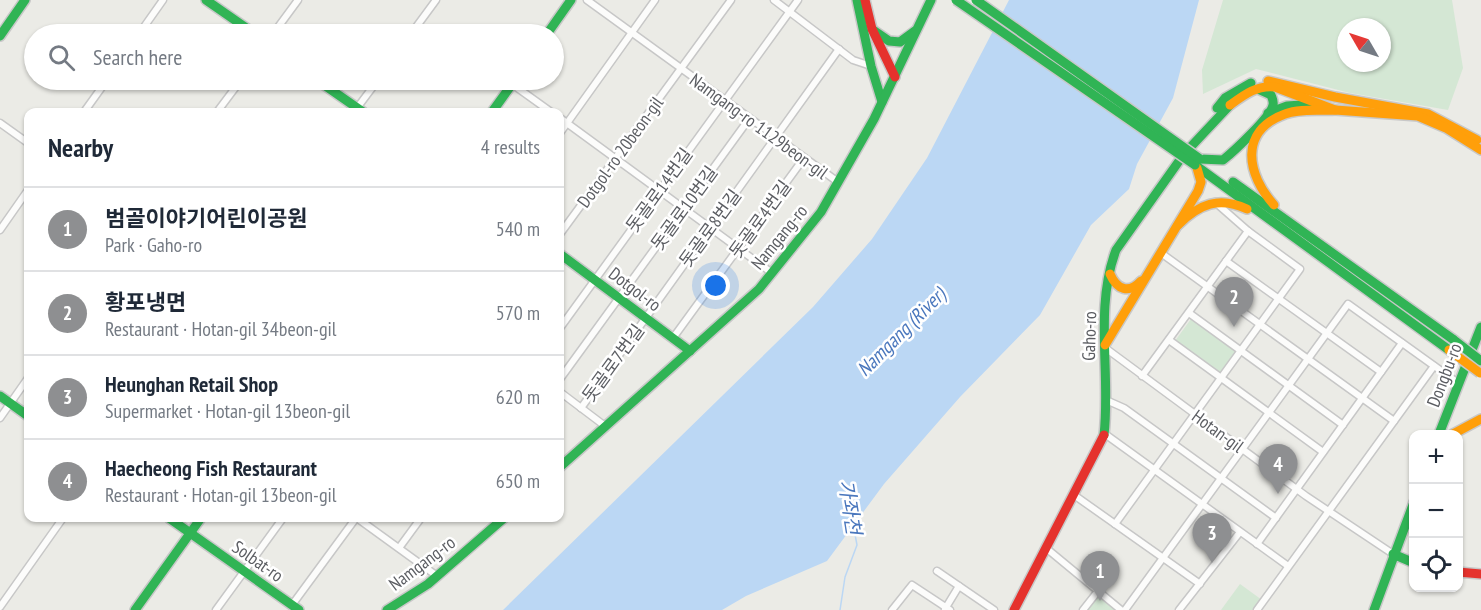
<!DOCTYPE html>
<html lang="en">
<head>
<meta charset="utf-8">
<style>
	:root { --surface:#fff; --page:#f6f6f7; --text:#1f2937; --muted:#747a83; --line:#e0e1e3; --accent:#8e8f91 }
	body { margin:0; font-family:"PT Sans Narrow","Noto Sans KR",sans-serif; background:var(--page); color:var(--text) }
	.controls { position:absolute; right:18px; bottom:18px; display:grid; overflow:hidden; border-radius:12px; box-shadow:0 2px 4px #0004 }
	.controls button { width:54px; height:54px; display:grid; place-items:center; padding:0; border:0; border-bottom:2px solid var(--line); background:var(--surface); color:var(--text); font:30px sans-serif }
	.compass { position:absolute; left:1337px; top:18px; width:54px; height:54px; border-radius:50%; background:var(--surface); box-shadow:0 2px 4px #0004; rotate:309deg }
	.you { position:absolute; left:716px; top:286px; width:21px; height:21px; margin:-15px; border:4px solid #fff; border-radius:50%; background:#1a73e8; box-shadow:0 0 0 9px #1a73e833 }
	.badge { display:grid; place-items:center; width:39px; height:39px; border-radius:50%; background:var(--accent); color:#fff; font-size:20px; font-weight:700 }
	.pin { position:absolute; translate:-50% -50px; filter:drop-shadow(0 2px 3px #0008) }
	.pin::after { content:''; position:absolute; top:32px; width:21px; height:18px; background:inherit; clip-path:polygon(0 0,100% 0,50% 100%) }
	.list { margin:0; padding:0; list-style:none }
	h2 { display:flex; justify-content:space-between; align-items:center; height:78px; margin:0; padding:0 24px; font-size:26px }
	h2 small { font-size:20px; font-weight:400; color:var(--muted) }
	.list li { display:grid; grid-template-columns:39px 1fr auto; gap:18px; align-items:center; box-sizing:border-box; height:84px; padding:0 24px; border-top:2px solid var(--line) }
	.list b { display:block; font-size:22px; white-space:nowrap }
	.list p { margin:0; font-size:20px; white-space:nowrap; color:var(--muted) }
	.list em { font-size:20px; font-style:normal; color:var(--muted) }
	.icon { flex:none; width:33px; height:33px; fill:none; stroke:currentColor; stroke-width:2; stroke-linecap:round; stroke-linejoin:round }
	.map { position:relative; flex:none; width:1481px; height:610px; overflow:hidden }
	.search { position:absolute; background:var(--surface); box-shadow:0 2px 4px #0004; left:24px; top:24px; width:540px; height:66px; display:flex; align-items:center; gap:15px; box-sizing:border-box; padding:0 21px; border-radius:33px; color:var(--muted); font-size:22px }
	.panel { position:absolute; background:var(--surface); box-shadow:0 2px 4px #0004; left:24px; top:108px; width:540px; height:414px; border-radius:12px }
	.map>svg:first-child { display:block }
	.green { fill:#d4e7d4; fill-rule:evenodd }
	.water { fill:#bbd7f4 }
	.lines { fill:none; stroke-linecap:round; stroke-linejoin:round }
	.stream { stroke:#bbd7f4; stroke-width:1.5 }
	.street-casing { stroke:#c7c7c7; stroke-width:9 }
	.fast-casing { stroke:#c8c8c8; stroke-width:12 }
	.slow-casing { stroke:#c8c8c8; stroke-width:12 }
	.jam-casing { stroke:#c8c8c8; stroke-width:12 }
	.street { stroke:#fcfcfb; stroke-width:6 }
	.fast { stroke:#30b455; stroke-width:9 }
	.slow { stroke:#ff9f0a; stroke-width:9 }
	.jam { stroke:#e5322d; stroke-width:9 }
	.fast-bridge-casing { stroke:#c8c8c8; stroke-width:12; stroke-linecap:butt }
	.slow-bridge-casing { stroke:#c8c8c8; stroke-width:12; stroke-linecap:butt }
	.fast-bridge { stroke:#30b455; stroke-width:9 }
	.slow-bridge { stroke:#ff9f0a; stroke-width:9 }
	.labels { text-anchor:middle; dominant-baseline:central; stroke-width:5; stroke-linejoin:round; paint-order:stroke }
	.street-label { font-size:18px; fill:#5c5e63; stroke:#fff }
	.water-label { font-size:20px; font-style:italic; fill:#4a77bd; stroke:#fff }
</style>
</head>
<body>
<div class="map">
<svg width="1481" height="610" viewBox="0 0 1481 610">
	<rect width="100%" height="100%" fill="#ebebe6"/>
	<g class="green">
		<path d="M 1223,0 L 1452,0 L 1463,68 L 1448,110 L 1350,93 L 1256,69 L 1203,94 L 1202,70 ZM 1346,27 L 1382,27 L 1382,63 L 1346,63 Z"/>
		<path d="M 1191,319 L 1236,352 L 1220,374 L 1175,341 Z"/>
		<path d="M 1240,584 L 1262,600 L 1255,610 L 1221,610 Z"/>
		<path d="M 1098,593 L 1119,610 L 1084,610 Z"/>
	</g>
	<path class="water" d="M 1009,0 L 1199,0 L 1173,98 L 1137,164 L 1129,189 L 1091,225 L 1040,315 L 960,397 L 884,484 L 827,561 L 746,596 L 722,610 L 503,610 L 813,307 L 872,239 L 927,158 Z"/>
	<g class="lines">
		<path class="stream" d="M 840,610 L 845,577 L 857,545 L 853,524"/>
		<g class="street-casing">
			<g id="street">
				<path d="M 587,0 L 838,182"/>
				<path d="M 774,0 L 853,60 L 871,66"/>
				<path d="M 139,34 L 163,0"/>
				<path d="M 273,34 L 298,0"/>
				<path d="M 411,34 L 436,0"/>
				<path d="M 512,84 L 551,112"/>
				<path d="M 84,112 L 107,80"/>
				<path d="M 217,112 L 241,80"/>
				<path d="M 354,112 L 378,80"/>
				<path d="M 560,118 L 772,273"/>
				<path d="M 0,123 L 28,143"/>
				<path d="M 560,133 L 655,0"/>
				<path d="M 0,230 L 28,190"/>
				<path d="M 560,234 L 731,0"/>
				<path d="M 1161,253 L 1394,421"/>
				<path d="M 1226,261 L 1381,372"/>
				<path d="M 1189,313 L 1343,425"/>
				<path d="M 560,328 L 798,0"/>
				<path d="M 673,338 L 804,158"/>
				<path d="M 1169,340 L 1323,452"/>
				<path d="M 1104,347 L 1306,496 L 1393,554"/>
				<path d="M 1142,376 L 1248,231"/>
				<path d="M 560,379 L 749,119"/>
				<path d="M 560,392 L 605,426"/>
				<path d="M 1106,400 L 1124,408 L 1276,518"/>
				<path d="M 581,408 L 839,49"/>
				<path d="M 0,418 L 28,378"/>
				<path d="M 1105,434 L 1288,566"/>
				<path d="M 1074,495 L 1200,584"/>
				<path d="M 357,518 L 437,576"/>
				<path d="M 1115,524 L 1300,269 L 1248,231 L 1215,202"/>
				<path d="M 1257,544 L 1402,343"/>
				<path d="M 399,548 L 421,518"/>
				<path d="M 1046,548 L 1121,610"/>
				<path d="M 937,571 L 994,610"/>
				<path d="M 292,605 L 356,518"/>
				<path d="M 0,607 L 63,518"/>
				<path d="M 945,609 L 959,586"/>
				<path d="M 216,610 L 283,518"/>
				<path d="M 892,610 L 912,585 L 950,610"/>
				<path d="M 1083,610 L 1098,591"/>
				<path d="M 1125,610 L 1348,304 L 1458,383"/>
				<path d="M 1179,610 L 1240,532"/>
				<path d="M 1257,610 L 1434,366"/>
			</g>
		</g>
		<g class="fast-casing">
			<g id="fast">
				<path d="M 206,0 L 255,34"/>
				<path d="M 857,0 L 871,66 L 882,102"/>
				<path d="M 873,30 L 889,41 L 900,42 L 915,31"/>
				<path d="M 547,34 L 571,0"/>
				<path d="M 0,36 L 25,0"/>
				<path d="M 317,80 L 363,112"/>
				<path d="M 1217,108 L 1225,98 L 1251,83"/>
				<path d="M 492,112 L 515,80"/>
				<path d="M 1268,113 L 1287,106 L 1316,104"/>
				<path d="M 1200,159 L 1223,160 C 1233,152 1271,117 1273,105 C 1274,101 1272,98 1271,95 L 1260,90"/>
				<path d="M 1195,165 L 1449,350"/>
				<path d="M 1233,182 L 1454,340"/>
				<path d="M 560,254 L 690,351"/>
				<path d="M 0,396 L 28,416"/>
				<path d="M 1439,434 L 1481,327"/>
				<path d="M 1104,435 C 1111,375 1094,308 1116,250 L 1184,154 L 1230,105"/>
				<path d="M 560,467 L 759,289 L 821,212 L 874,119 L 931,0"/>
				<path d="M 169,518 L 299,610"/>
				<path d="M 1393,554 L 1414,563"/>
				<path d="M 135,610 L 201,518"/>
				<path d="M 387,610 L 428,584 L 504,518"/>
				<path d="M 1374,610 L 1414,502"/>
			</g>
		</g>
		<g class="slow-casing">
			<g id="slow">
				<path d="M 1268,81 L 1335,97 L 1428,114 L 1477,140"/>
				<path d="M 1230,105 C 1245,94 1257,85 1275,87 L 1335,110 L 1418,116 L 1446,128 L 1481,150"/>
				<path d="M 1274,205 C 1247,175 1238,131 1285,114 C 1300,108 1320,111 1336,110"/>
				<path d="M 1178,225 C 1199,204 1219,196 1247,209"/>
				<path d="M 1110,274 C 1117,290 1129,294 1141,281"/>
				<path d="M 1105,345 L 1198,191 L 1201,182 L 1197,168"/>
				<path d="M 1453,434 L 1481,419"/>
			</g>
		</g>
		<g class="jam-casing">
			<g id="jam">
				<path d="M 865,0 L 872,29 L 895,77"/>
				<path d="M 1458,572 L 1481,574"/>
				<path d="M 1014,610 L 1104,435"/>
			</g>
		</g>
		<use href="#street" class="street"/>
		<use href="#fast" class="fast"/>
		<use href="#slow" class="slow"/>
		<use href="#jam" class="jam"/>
		<g class="fast-bridge-casing">
			<g id="fast-bridge">
				<path d="M 956,0 L 1195,165"/>
				<path d="M 976,0 L 1200,159"/>
				<path d="M 1454,340 L 1481,361"/>
			</g>
		</g>
		<g class="slow-bridge-casing">
			<path id="slow-bridge" d="M 1449,350 L 1480,373"/>
		</g>
		<use href="#fast-bridge" class="fast-bridge"/>
		<use href="#slow-bridge" class="slow-bridge"/>
	</g>
	<g class="labels">
		<g class="street-label">
			<text transform="translate(759 126) rotate(36)">Namgang-ro 1129beon-gil</text>
			<text transform="translate(620 152) rotate(-54)">Dotgol-ro 20beon-gil</text>
			<text transform="translate(659 190) rotate(-54)">돗골로14번길</text>
			<text transform="translate(684 208) rotate(-54)">돗골로10번길</text>
			<text transform="translate(760 219) rotate(-54)">돗골로4번길</text>
			<text transform="translate(710 228) rotate(-54)">돗골로8번길</text>
			<text transform="translate(779 237) rotate(-51)">Namgang-ro</text>
			<text transform="translate(635 289) rotate(37)">Dotgol-ro</text>
			<text transform="translate(1089 336) rotate(-88)">Gaho-ro</text>
			<text transform="translate(613 363) rotate(-54)">돗골로7번길</text>
			<text transform="translate(1444 375) rotate(-69)">Dongbu-ro</text>
			<text transform="translate(1218 431) rotate(36)">Hotan-gil</text>
			<text transform="translate(258 561) rotate(35)">Solbat-ro</text>
			<text transform="translate(422 563) rotate(-37)">Namgang-ro</text>
		</g>
		<g class="water-label">
			<text transform="translate(901 332) rotate(-45)">Namgang (River)</text>
			<text transform="translate(850 507) rotate(81)">가좌천</text>
		</g>
	</g>
</svg>
<div class="controls">
<button>+</button>
<button>−</button>
<button><svg class="icon" aria-label="locate" viewBox="0 0 24 24"><circle cx="12" cy="12" r="6"/><path d="M12 2v4M12 18v4M2 12h4M18 12h4"/></svg></button>
</div>
<svg class="compass" viewBox="-18 -18 36 36"><path d="M0-13l5 13h-10z" fill="#e53935"/><path d="M0 13l5-13h-10z" fill="#747a83"/></svg>
<div class="you"></div>
<div class="pin badge" style="left:1100px;top:601px">1</div>
<div class="pin badge" style="left:1234px;top:327px">2</div>
<div class="pin badge" style="left:1212px;top:563px">3</div>
<div class="pin badge" style="left:1278px;top:494px">4</div>
<div class="search"><svg class="icon" aria-label="search" viewBox="0 0 24 24"><circle cx="10" cy="10" r="6"/><path d="M15 15l6 6"/></svg>Search here</div>
<section class="panel">
<h2>Nearby<small>4 results</small></h2>
<ul class="list">
<li><span class="badge">1</span><div><b>범골이야기어린이공원</b><p>Park · Gaho-ro</p></div><em>540 m</em></li>
<li><span class="badge">2</span><div><b>황포냉면</b><p>Restaurant · Hotan-gil 34beon-gil</p></div><em>570 m</em></li>
<li><span class="badge">3</span><div><b>Heunghan Retail Shop</b><p>Supermarket · Hotan-gil 13beon-gil</p></div><em>620 m</em></li>
<li><span class="badge">4</span><div><b>Haecheong Fish Restaurant</b><p>Restaurant · Hotan-gil 13beon-gil</p></div><em>650 m</em></li>
</ul>
</section>
</div>
</body>
</html>
